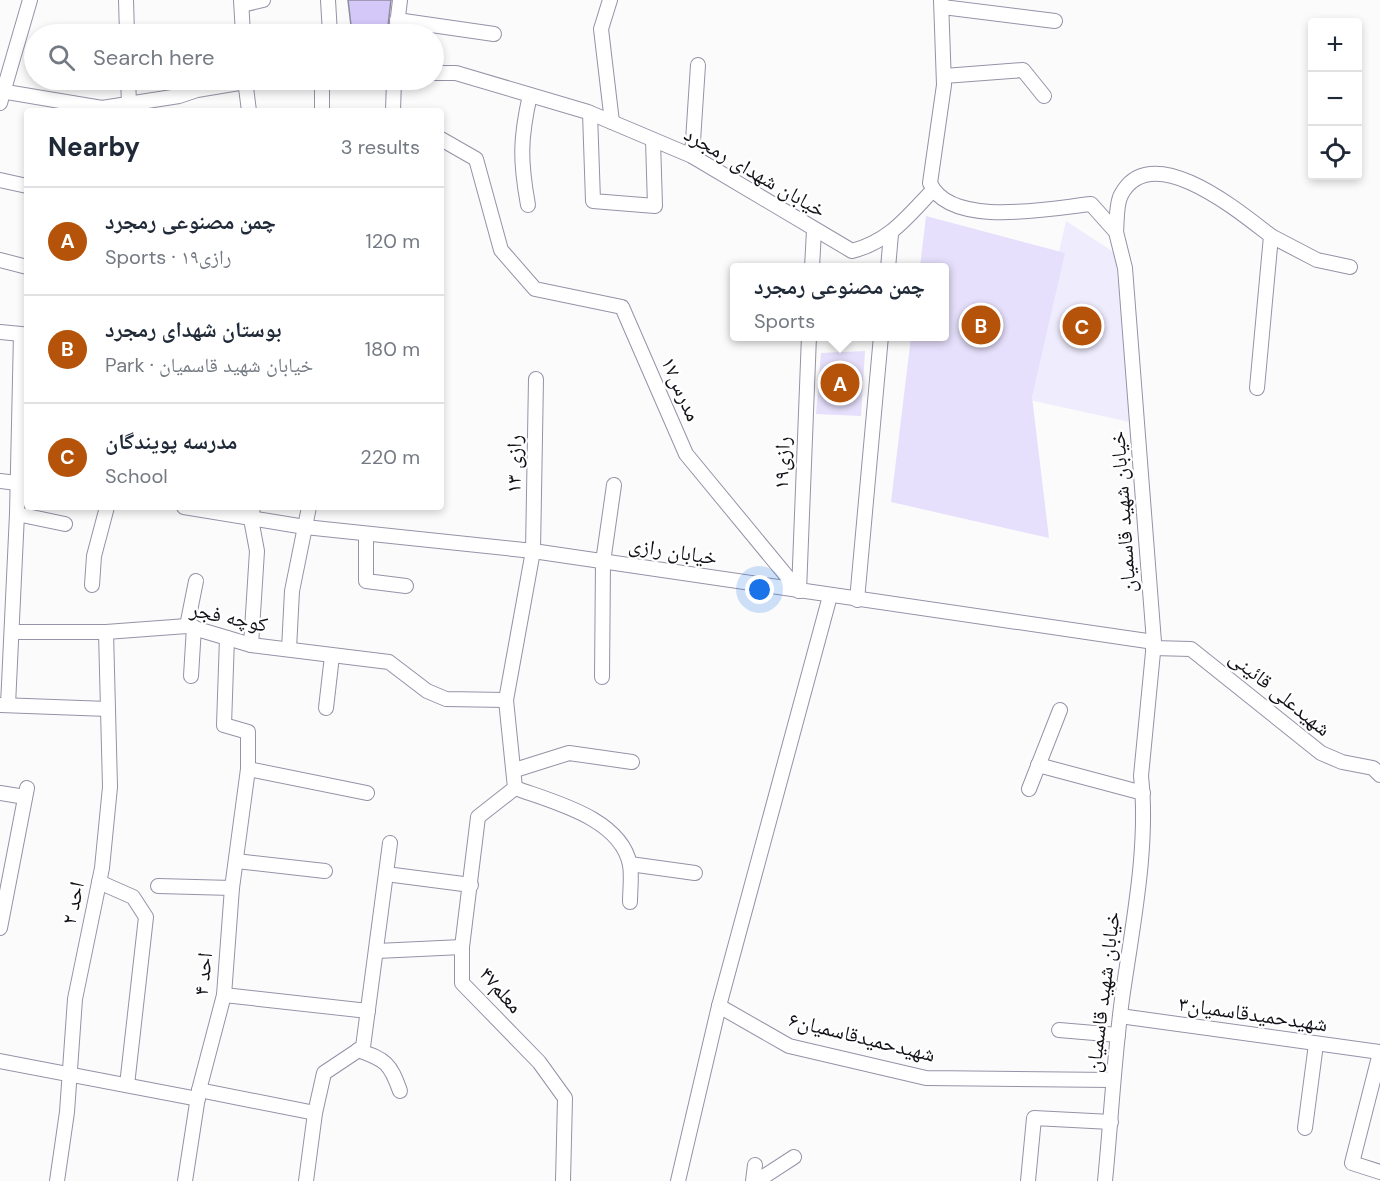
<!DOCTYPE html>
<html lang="en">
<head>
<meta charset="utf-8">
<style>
	:root { --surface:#fff; --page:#f6f6f7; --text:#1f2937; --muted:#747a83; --line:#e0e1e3; --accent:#b45309 }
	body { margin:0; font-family:"DM Sans","Noto Naskh Arabic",sans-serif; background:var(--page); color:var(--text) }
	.controls { position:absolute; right:18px; top:18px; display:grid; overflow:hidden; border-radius:6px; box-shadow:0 3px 9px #0003 }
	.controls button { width:54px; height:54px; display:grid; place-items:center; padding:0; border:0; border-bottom:2px solid var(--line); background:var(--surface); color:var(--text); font:30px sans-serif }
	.you { position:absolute; left:760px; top:590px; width:21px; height:21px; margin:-15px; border:4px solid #fff; border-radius:50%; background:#1a73e8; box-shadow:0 0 0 9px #1a73e833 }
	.badge { display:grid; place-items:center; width:39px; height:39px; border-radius:50%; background:var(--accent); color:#fff; font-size:20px; font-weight:700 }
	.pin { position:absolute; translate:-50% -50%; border:3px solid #fff; box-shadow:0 2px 6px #0006 }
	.popup { position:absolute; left:730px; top:263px; width:219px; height:78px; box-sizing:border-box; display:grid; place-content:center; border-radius:6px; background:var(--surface); filter:drop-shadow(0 2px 4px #0005); font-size:20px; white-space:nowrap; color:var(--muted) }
	.popup b { font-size:22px; color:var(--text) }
	.popup::after { content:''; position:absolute; left:50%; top:100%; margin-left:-12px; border:12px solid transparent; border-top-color:var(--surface) }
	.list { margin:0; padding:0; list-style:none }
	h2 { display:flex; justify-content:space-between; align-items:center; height:78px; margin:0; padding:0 24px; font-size:26px }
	h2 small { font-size:20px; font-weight:400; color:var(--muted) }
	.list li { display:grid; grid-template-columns:39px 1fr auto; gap:18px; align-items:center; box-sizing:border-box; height:108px; padding:0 24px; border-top:2px solid var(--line) }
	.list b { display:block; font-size:22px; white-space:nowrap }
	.list p { margin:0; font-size:20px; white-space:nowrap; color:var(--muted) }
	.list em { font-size:20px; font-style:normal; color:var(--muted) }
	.icon { flex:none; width:33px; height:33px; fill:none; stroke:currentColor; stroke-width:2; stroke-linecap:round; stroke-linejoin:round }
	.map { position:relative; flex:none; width:1380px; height:1181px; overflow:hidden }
	.search { position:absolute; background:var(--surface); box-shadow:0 3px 9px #0003; left:24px; top:24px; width:420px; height:66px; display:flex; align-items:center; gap:15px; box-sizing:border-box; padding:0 21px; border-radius:33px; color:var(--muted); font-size:22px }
	.panel { position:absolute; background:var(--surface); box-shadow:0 3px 9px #0003; left:24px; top:108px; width:420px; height:402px; border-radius:6px }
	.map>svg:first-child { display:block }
	.built { fill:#efecfe }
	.green { fill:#e6e0fc }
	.building { fill:#d3c8f8; stroke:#8f8ba0; stroke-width:1.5 }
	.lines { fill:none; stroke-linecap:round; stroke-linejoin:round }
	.minor-casing { stroke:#9692a7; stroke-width:16 }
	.minor { stroke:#fff; stroke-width:14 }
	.labels { text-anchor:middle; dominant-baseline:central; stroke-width:4.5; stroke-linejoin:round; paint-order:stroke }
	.street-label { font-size:21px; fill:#121118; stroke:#fff }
</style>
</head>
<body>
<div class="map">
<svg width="1380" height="1181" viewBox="0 0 1380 1181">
	<rect width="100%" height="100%" fill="#fbfbfb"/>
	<path class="built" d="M 1066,221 L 1115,253 L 1134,423 L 1025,399 Z"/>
	<g class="green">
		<path d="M 926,216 L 1065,253 L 1032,397 L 1049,538 L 891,502 L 911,337 L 945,336 L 945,268 L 920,267 Z"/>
		<path d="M 865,351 L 861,416 L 816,414 L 821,353 Z"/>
	</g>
	<path class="building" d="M 348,0 L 391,0 L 387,34 L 352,34 Z"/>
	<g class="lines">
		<g class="minor-casing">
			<g id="minor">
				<path d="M 126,0 L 127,34"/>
				<path d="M 241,0 L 243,34"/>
				<path d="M 328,0 L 330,34"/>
				<path d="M 610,0 L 601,29 L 612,122"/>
				<path d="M 941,0 L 944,85 L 930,183 C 950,229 1052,208 1091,204 L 1116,232 L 1125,268 L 1154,642 L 1141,776 C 1149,847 1132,928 1122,999 C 1114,1059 1111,1120 1105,1181"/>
				<path d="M 242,5 L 263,0"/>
				<path d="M 943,7 L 1055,21"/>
				<path d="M 397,20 L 494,34"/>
				<path d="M 396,34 L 400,0"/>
				<path d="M 434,73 L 456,73 L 588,112 L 692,156 L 852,251 C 890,241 907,217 933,190"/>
				<path d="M 944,76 L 1023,70 L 1044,96"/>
				<path d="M 128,80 L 129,102"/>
				<path d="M 245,80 L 249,111"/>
				<path d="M 0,91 L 102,108 L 179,96 L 197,90 L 245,82 L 284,80"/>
				<path d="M 0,103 L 30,0"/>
				<path d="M 322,111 L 322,80"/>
				<path d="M 393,111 L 394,80"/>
				<path d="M 590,113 L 593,201 L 655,206 L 653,140"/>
				<path d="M 441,139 L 476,159 L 501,250 L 535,289 L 622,307 L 686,454 L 799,591"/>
				<path d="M 692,156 L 698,65"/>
				<path d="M 0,180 L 27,186"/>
				<path d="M 528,205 C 520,161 520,139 530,95"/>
				<path d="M 1116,232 C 1117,222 1116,204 1121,195 C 1151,137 1241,213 1271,236 L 1257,388"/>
				<path d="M 1271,236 L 1317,260 L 1350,267"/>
				<path d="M 0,260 L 27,267"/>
				<path d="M 812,268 L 814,230"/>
				<path d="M 888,268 L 891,234"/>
				<path d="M 0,332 L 21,334"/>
				<path d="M 0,481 L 17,483"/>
				<path d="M 184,507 L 305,527 L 533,551 L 1154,642"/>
				<path d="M 17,514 L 65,524"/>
				<path d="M 366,535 L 366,581 L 406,586"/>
				<path d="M 92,585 L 94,556 L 107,507"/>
				<path d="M 799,591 L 809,336"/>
				<path d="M 857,600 L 881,336"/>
				<path d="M 187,626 L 196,581"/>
				<path d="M 12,632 L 106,632 L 187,626 L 251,645 L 389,662 L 427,691 L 446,699 L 506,700 L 515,788"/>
				<path d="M 251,645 L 257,551 L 251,519 L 253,507"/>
				<path d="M 1153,648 L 1191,649 L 1321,753 L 1342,762 L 1373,768 L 1380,775"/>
				<path d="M 289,649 L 292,591 L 309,507"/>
				<path d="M 191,676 L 194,627"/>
				<path d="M 602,677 L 603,562 L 614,485"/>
				<path d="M 506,700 L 533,551 L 536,379"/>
				<path d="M 0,705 L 108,709"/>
				<path d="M 8,705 L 17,514 L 21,334"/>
				<path d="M 326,708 L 332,656"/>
				<path d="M 1038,765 L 1143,793"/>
				<path d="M 248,769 L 367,793"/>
				<path d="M 515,770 L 569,753 L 632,762"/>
				<path d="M 515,788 L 478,817 L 462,947 L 462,983 L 539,1062 L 565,1098 L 563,1181"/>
				<path d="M 515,788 C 553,802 621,818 630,865 C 632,876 630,890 630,902"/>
				<path d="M 1029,789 L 1060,710"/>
				<path d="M 0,793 L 25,797"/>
				<path d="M 236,861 L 325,871"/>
				<path d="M 630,864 L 695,873"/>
				<path d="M 386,874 L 471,885"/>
				<path d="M 99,882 L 133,897 L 146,917 L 127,1085"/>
				<path d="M 158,886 L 232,888"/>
				<path d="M 0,928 L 27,788"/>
				<path d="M 377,951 L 462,947"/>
				<path d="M 224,995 L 368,1011"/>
				<path d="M 719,1006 L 789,1046 L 926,1078 L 1112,1080"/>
				<path d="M 1120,1016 L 1380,1052"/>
				<path d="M 1059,1030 L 1118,1035"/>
				<path d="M 358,1050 C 386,1060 390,1063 400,1091"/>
				<path d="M 1380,1053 L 1352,1163 L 1380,1172"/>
				<path d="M 0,1061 L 198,1099"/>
				<path d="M 199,1090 L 315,1113"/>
				<path d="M 1305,1128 L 1316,1044"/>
				<path d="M 57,1181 L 67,1112 L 75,999 L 102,868 L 110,787 L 106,632"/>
				<path d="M 185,1181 L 199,1090 L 224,995 L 232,888 L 248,769 L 248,732 L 224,725 L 227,638"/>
				<path d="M 306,1181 L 315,1113 L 324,1073 L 363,1047 L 390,843"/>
				<path d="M 678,1181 L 719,1006 L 830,596"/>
				<path d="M 753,1181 L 755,1165"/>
				<path d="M 757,1181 L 794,1157"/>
				<path d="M 1028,1181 L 1034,1118 L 1111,1122"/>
			</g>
		</g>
		<use href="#minor" class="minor"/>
	</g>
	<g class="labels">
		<g class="street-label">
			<text transform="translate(755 172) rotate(30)">خیابان شهدای رمجرد</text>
			<text transform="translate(681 389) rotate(66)">مدرس۱۷</text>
			<text transform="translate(782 463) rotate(-88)">رازی۱۹</text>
			<text transform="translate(514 464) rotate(-89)">رازی ۱۳</text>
			<text transform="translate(1123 512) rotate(-94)">خیابان شهید قاسمیان</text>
			<text transform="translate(673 551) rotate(9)">خیابان رازی</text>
			<text transform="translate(229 617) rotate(12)">کوچه فجر</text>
			<text transform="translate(1280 693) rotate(39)">شهیدعلی قائینی</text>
			<text transform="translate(73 903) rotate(-78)">احد ۲</text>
			<text transform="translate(203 974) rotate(-84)">احد ۴</text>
			<text transform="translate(501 990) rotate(49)">معلم۴۷</text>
			<text transform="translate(1103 992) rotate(-83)">خیابان شهید قاسمیان</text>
			<text transform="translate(1253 1014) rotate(8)">شهیدحمیدقاسمیان۳</text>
			<text transform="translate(862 1037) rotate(14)">شهیدحمیدقاسمیان۶</text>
		</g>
	</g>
</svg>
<div class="controls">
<button>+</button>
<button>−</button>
<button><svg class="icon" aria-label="locate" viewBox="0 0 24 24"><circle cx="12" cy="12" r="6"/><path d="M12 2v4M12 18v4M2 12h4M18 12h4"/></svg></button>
</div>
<div class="you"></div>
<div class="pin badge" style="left:840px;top:383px">A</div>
<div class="popup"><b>چمن مصنوعی رمجرد</b>Sports</div>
<div class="pin badge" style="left:981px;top:325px">B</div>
<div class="pin badge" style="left:1082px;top:326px">C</div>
<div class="search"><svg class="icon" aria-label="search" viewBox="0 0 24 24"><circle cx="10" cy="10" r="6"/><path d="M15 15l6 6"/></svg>Search here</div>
<section class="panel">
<h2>Nearby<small>3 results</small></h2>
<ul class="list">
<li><span class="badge">A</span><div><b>چمن مصنوعی رمجرد</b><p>Sports · رازی۱۹</p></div><em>120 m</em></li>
<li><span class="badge">B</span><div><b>بوستان شهدای رمجرد</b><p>Park · خیابان شهید قاسمیان</p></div><em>180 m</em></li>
<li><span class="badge">C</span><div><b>مدرسه پویندگان</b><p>School</p></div><em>220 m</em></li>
</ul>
</section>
</div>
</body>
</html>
